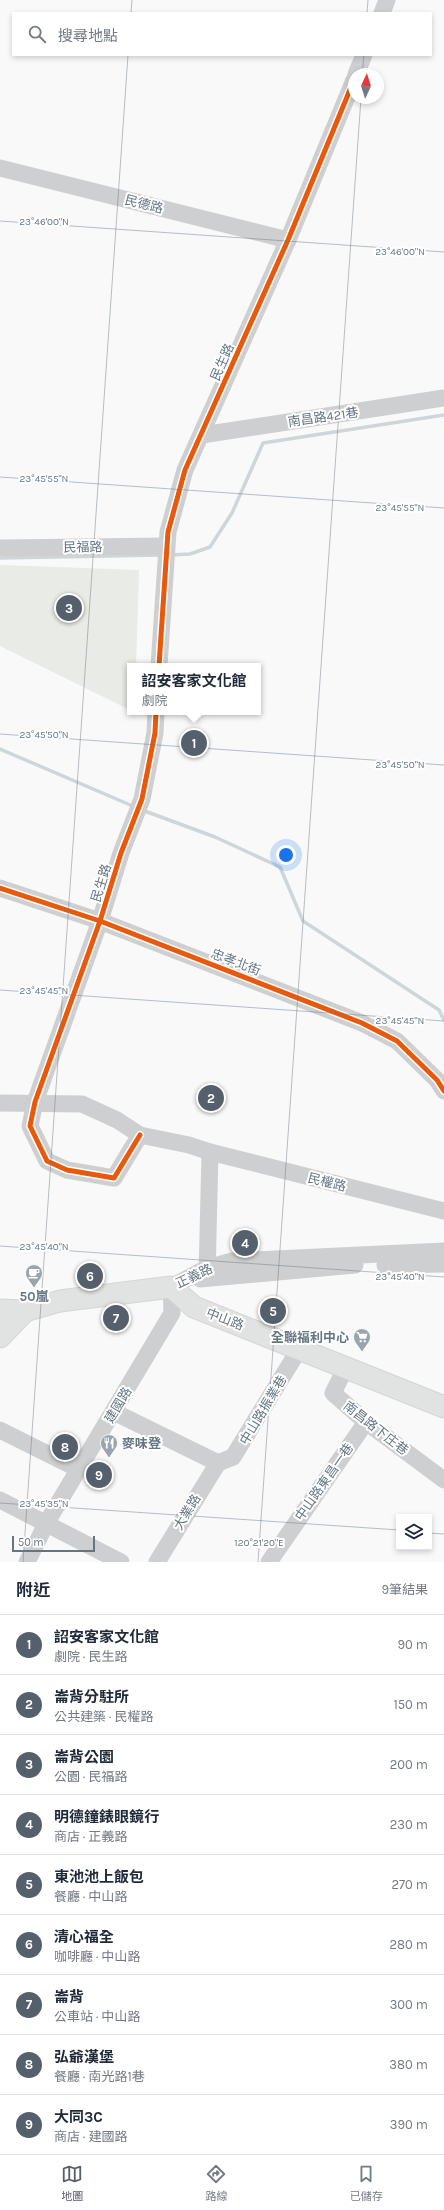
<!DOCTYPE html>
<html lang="zh-TW">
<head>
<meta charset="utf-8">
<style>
	:root { --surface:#fff; --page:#f2f2f3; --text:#1f2937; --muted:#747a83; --line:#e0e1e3; --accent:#56606c }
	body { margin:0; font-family:Karla,"Noto Sans TC",sans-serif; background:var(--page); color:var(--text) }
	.controls { position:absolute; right:12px; bottom:12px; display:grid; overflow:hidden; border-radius:0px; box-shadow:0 2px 6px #0003 }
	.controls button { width:36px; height:36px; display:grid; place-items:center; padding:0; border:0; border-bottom:1px solid var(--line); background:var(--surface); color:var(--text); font:20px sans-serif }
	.compass { position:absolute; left:348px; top:68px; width:36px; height:36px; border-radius:50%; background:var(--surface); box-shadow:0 2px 6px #0003; rotate:4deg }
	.scale { position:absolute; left:12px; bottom:10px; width:83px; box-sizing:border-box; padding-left:4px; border:2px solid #657683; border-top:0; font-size:11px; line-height:14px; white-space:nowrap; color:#657683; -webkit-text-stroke:3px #fff; paint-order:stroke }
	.you { position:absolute; left:286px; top:855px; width:14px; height:14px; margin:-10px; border:3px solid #fff; border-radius:50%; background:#1a73e8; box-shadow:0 0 0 6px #1a73e833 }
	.badge { display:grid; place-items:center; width:26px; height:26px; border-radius:50%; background:var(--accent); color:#fff; font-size:13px; font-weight:700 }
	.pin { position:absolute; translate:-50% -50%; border:2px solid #fff; box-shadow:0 1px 4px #0006 }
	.popup { position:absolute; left:127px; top:663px; width:134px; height:52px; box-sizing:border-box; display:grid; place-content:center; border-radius:0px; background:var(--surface); filter:drop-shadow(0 1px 3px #0005); font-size:13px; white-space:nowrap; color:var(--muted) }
	.popup b { font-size:15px; color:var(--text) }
	.popup::after { content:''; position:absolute; left:50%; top:100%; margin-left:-8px; border:8px solid transparent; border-top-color:var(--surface) }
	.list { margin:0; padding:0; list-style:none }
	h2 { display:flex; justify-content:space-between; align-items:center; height:52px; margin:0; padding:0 16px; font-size:17px }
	h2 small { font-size:13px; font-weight:400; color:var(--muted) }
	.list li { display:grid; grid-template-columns:26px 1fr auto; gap:12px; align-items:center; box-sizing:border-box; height:60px; padding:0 16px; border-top:1px solid var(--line) }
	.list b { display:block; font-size:15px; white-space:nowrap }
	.list p { margin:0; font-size:13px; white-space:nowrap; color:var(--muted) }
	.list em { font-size:13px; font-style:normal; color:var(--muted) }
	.icon { flex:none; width:22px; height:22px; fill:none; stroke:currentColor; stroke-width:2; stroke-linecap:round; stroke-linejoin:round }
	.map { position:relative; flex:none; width:444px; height:1562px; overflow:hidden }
	.search { position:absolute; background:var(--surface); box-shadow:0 2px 6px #0003; left:12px; right:12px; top:12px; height:44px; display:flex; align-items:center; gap:10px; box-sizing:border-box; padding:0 14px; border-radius:0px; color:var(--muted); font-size:15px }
	.sheet { height:592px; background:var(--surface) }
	nav { display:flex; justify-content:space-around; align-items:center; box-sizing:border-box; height:56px; border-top:1px solid var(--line); background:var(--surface); font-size:11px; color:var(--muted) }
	nav a { display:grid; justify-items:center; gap:2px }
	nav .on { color:var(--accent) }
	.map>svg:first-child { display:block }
	.green { fill:#e8ebe6 }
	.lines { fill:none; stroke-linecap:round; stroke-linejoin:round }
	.stream { stroke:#ced6d9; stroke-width:3.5 }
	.major-casing { stroke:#d5d6d7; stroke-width:23 }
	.minor { stroke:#cecfd0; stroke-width:17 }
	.major { stroke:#e1e2e2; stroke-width:21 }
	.cycleway-casing { stroke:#fff; stroke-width:8 }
	.cycleway { stroke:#e8590c; stroke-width:5 }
	.ticks { fill:none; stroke:#657683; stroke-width:1; stroke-opacity:0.45 }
	.labels { text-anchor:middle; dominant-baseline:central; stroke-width:4; stroke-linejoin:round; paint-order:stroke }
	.street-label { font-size:13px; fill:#657683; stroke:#fff }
	.poi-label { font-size:13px; font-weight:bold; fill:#657683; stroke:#fff }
	.ticks-label { font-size:10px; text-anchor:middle; fill:#657683; stroke:#fff; stroke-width:4; stroke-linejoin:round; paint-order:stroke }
</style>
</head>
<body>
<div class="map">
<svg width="444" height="1562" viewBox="0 0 444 1562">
	<rect width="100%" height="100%" fill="#f9f9f9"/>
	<path class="green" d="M 0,565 L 139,570 L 136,666 L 130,666 L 130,710 L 0,646 Z"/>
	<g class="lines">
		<g class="stream">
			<path d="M 171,555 L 190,554 L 210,547 L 232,513 L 263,443 L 444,415"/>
			<path d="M 0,558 L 162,555"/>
			<path d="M 0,749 L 135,807"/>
			<path d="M 142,810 L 215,837 L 280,867 L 303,921 L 439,1010 L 444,1020"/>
		</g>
		<g class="major-casing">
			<g id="major">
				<path d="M 0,1310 L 25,1311 L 60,1301 L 171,1287 L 194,1307 L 444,1407"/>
				<path d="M 0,1337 L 25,1311"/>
			</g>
		</g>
		<g class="minor">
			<path d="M 382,13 L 387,0"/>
			<path d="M 356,74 L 364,55"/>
			<path d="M 0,168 L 288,240"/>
			<path d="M 202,435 L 444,398"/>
			<path d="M 0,548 L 166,546"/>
			<path d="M 159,666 L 168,532 L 185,470 L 288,240 L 354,80"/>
			<path d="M 0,888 L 100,921 L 362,1023 L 397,1041 L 437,1080 L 444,1091"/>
			<path d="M 0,1103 L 82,1104 L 117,1120 L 140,1135 L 189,1145 L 210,1152 L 207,1277"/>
			<path d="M 140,1135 L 114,1178 L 67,1170 L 47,1161 L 30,1126 L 35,1102 L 100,921 L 121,853 L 142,799 L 155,733 L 156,712"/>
			<path d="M 210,1152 L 444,1211"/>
			<path d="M 385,1265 L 444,1264"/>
			<path d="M 200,1279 L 355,1265"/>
			<path d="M 171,1287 L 207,1268 L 232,1261 L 444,1251"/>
			<path d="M 346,1367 L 333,1393 L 366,1422 L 444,1480"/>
			<path d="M 114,1412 L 218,1463"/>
			<path d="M 0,1430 L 78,1469"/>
			<path d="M 218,1463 L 233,1457 L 300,1348"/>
			<path d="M 0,1500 L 121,1562"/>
			<path d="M 27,1562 L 47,1522 L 172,1313 L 171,1287"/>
			<path d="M 157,1562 L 218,1463"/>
			<path d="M 269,1562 L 366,1422"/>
		</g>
		<use href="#major" class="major"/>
		<g class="cycleway-casing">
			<g id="cycleway">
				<path d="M 159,666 L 168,532 L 185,470 L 288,240 L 354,80"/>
				<path d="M 0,888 L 100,921 L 362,1023 L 397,1041 L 437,1080 L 444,1091"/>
				<path d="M 140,1135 L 114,1178 L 67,1170 L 47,1161 L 30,1126 L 35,1102 L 100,921 L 121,853 L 142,799 L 155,733 L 156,712"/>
			</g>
		</g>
		<use href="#cycleway" class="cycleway"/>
	</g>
	<path class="ticks" d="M 131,13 L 132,0M 367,13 L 368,0M 362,74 L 364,55M 0,221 L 444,252M 0,477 L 444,508M 0,734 L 444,765M 0,990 L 444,1021M 0,1246 L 444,1277M 0,1503 L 399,1530M 429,1533 L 444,1534M 23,1562 L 128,55M 258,1562 L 361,98"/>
	<defs>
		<g id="cafe-pin" transform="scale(0.9)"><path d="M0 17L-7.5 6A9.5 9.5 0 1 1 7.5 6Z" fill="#99a4ac" stroke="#fff"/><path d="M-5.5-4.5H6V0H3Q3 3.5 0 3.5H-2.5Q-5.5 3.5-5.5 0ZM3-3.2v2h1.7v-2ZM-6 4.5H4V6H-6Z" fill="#fff"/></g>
		<g id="supermarket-pin" transform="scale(0.9)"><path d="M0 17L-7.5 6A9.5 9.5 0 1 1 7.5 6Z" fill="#99a4ac" stroke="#fff"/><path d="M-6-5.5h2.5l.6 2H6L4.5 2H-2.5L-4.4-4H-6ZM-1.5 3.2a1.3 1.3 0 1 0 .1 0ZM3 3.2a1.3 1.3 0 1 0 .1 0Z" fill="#fff"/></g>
		<g id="restaurant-pin" transform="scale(0.9)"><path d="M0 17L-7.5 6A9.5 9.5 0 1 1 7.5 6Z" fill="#99a4ac" stroke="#fff"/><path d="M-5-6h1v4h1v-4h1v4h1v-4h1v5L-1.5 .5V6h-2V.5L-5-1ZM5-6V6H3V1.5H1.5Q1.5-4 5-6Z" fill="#fff"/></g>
	</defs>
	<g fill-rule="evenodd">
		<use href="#cafe-pin" x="34" y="1273"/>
		<use href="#supermarket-pin" x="362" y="1337"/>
		<use href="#restaurant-pin" x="109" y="1443"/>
	</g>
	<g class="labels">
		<g class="street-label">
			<text transform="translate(144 204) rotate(14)">民德路</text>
			<text transform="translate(222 362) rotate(-66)">民生路</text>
			<text transform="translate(323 417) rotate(-8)">南昌路421巷</text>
			<text transform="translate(83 547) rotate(-1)">民福路</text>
			<text transform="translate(101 883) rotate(-73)">民生路</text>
			<text transform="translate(236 962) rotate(21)">忠孝北街</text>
			<text transform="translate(327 1182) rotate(14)">民權路</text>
			<text transform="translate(194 1276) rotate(-25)">正義路</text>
			<text transform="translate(225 1319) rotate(21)">中山路</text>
			<text transform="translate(118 1405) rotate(-59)">建國路</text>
			<text transform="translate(263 1410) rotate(-59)">中山路振業巷</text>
			<text transform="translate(376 1428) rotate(38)">南昌路下庄巷</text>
			<text transform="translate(324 1482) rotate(-55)">中山路東昌一巷</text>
			<text transform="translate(187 1512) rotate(-59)">大業路</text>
		</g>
		<g class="poi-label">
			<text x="34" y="1296">50嵐</text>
			<text x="349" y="1337" text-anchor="end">全聯福利中心</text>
			<text x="122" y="1443" text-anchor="start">麥味登</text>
		</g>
	</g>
	<g class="ticks-label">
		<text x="44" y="225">23°46'00"N</text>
		<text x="400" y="255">23°46'00"N</text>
		<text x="44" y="482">23°45'55"N</text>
		<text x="400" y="511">23°45'55"N</text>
		<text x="44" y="738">23°45'50"N</text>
		<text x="400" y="768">23°45'50"N</text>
		<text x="44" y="994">23°45'45"N</text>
		<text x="400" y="1024">23°45'45"N</text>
		<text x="44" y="1250">23°45'40"N</text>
		<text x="400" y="1280">23°45'40"N</text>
		<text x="44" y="1507">23°45'35"N</text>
		<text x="259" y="1546">120°21'20"E</text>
	</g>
</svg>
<div class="controls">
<button><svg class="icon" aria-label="layers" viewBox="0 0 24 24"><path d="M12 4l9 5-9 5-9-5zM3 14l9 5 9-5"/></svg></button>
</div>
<svg class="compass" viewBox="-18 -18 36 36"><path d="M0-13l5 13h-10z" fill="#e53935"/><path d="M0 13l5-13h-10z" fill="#747a83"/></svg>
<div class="scale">50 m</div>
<div class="you"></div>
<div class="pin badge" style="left:194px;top:743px">1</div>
<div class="popup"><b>詔安客家文化館</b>劇院</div>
<div class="pin badge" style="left:211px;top:1098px">2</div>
<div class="pin badge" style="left:69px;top:608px">3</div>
<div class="pin badge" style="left:245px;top:1243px">4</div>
<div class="pin badge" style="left:273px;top:1311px">5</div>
<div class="pin badge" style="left:90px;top:1276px">6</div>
<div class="pin badge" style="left:116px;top:1318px">7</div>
<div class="pin badge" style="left:65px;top:1447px">8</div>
<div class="pin badge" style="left:99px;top:1475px">9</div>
<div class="search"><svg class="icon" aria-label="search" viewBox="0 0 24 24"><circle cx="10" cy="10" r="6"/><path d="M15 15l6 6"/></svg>搜尋地點</div>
</div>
<section class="sheet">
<h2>附近<small>9筆結果</small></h2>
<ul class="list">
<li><span class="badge">1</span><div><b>詔安客家文化館</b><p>劇院 · 民生路</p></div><em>90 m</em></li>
<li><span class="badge">2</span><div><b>崙背分駐所</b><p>公共建築 · 民權路</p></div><em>150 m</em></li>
<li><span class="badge">3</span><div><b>崙背公園</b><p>公園 · 民福路</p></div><em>200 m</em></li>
<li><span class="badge">4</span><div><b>明德鐘錶眼鏡行</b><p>商店 · 正義路</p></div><em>230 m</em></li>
<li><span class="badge">5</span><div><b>東池池上飯包</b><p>餐廳 · 中山路</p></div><em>270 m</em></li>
<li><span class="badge">6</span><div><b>清心福全</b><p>咖啡廳 · 中山路</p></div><em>280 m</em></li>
<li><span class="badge">7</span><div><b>崙背</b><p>公車站 · 中山路</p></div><em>300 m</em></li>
<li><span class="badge">8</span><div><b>弘爺漢堡</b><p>餐廳 · 南光路1巷</p></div><em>380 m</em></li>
<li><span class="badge">9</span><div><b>大同3C</b><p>商店 · 建國路</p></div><em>390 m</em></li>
</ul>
</section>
<nav>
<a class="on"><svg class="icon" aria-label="map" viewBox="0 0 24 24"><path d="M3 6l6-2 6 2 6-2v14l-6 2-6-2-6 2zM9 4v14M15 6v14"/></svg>地圖</a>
<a><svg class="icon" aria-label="directions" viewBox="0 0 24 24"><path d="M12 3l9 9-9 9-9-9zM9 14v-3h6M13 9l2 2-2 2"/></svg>路線</a>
<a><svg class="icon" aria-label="saved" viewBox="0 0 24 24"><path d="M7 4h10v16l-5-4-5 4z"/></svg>已儲存</a>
</nav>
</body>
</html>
